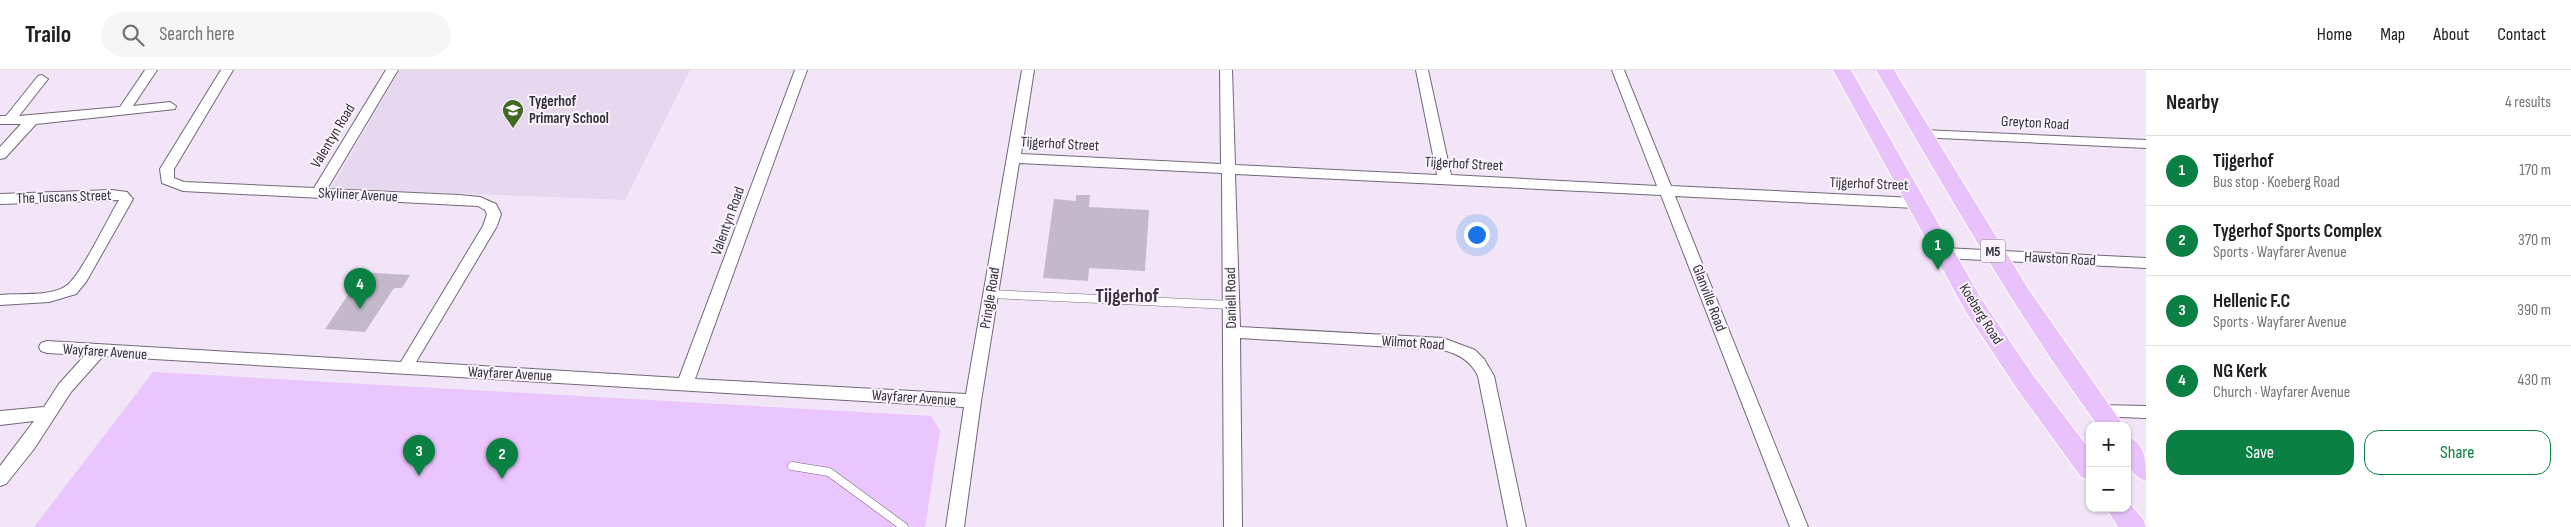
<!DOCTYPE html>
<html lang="en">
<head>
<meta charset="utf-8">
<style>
	:root { --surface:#fff; --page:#f6f6f6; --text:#202124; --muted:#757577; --line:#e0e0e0; --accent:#0b8043 }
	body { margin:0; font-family:"Sofia Sans Condensed",sans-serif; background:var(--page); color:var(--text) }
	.controls { position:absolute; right:15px; bottom:15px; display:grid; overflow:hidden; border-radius:10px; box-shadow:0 1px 4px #0004 }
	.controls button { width:45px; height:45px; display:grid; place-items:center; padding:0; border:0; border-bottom:1px solid var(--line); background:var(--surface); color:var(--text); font:25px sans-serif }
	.you { position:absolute; left:1476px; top:164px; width:18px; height:18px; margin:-12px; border:4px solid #fff; border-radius:50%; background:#1a73e8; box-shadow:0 0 0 8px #1a73e833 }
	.badge { display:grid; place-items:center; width:32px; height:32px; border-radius:50%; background:var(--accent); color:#fff; font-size:16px; font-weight:700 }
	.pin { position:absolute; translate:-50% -41px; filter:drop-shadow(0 1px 2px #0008) }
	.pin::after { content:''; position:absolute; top:26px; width:18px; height:15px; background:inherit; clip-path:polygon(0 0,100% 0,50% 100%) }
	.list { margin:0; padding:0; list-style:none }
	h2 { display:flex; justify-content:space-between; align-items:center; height:65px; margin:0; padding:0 20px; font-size:21px }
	h2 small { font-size:16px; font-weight:400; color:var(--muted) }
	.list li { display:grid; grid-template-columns:32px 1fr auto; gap:15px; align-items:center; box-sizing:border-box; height:70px; padding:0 20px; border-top:1px solid var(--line) }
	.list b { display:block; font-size:19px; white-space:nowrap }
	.list p { margin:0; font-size:16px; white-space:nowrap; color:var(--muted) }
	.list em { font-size:16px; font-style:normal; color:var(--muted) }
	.actions { display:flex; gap:10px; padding:15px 20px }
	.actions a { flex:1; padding:11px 0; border:1px solid var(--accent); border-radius:15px; text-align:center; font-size:18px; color:var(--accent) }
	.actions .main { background:var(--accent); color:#fff }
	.icon { flex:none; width:28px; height:28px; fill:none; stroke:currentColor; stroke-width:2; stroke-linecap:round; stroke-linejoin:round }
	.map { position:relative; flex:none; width:2146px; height:457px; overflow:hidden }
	header { display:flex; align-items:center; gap:30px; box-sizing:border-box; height:70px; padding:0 25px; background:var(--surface); border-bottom:1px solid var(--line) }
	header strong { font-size:24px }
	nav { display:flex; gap:28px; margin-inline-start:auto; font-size:18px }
	.search { width:350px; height:45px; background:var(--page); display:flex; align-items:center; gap:12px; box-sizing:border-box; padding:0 18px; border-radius:28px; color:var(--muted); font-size:19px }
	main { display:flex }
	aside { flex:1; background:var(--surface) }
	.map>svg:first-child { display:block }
	.built { fill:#e6d8ef }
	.green { fill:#ebc5fe }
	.building { fill:#c4b9ca }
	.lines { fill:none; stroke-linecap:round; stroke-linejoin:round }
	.lane-casing { stroke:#726877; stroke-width:9 }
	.street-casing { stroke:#726877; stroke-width:2 }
	.primary-casing { stroke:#fff; stroke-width:2 }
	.lane { stroke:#fff; stroke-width:8 }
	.street { fill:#fff; fill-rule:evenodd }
	.primary { fill:#e9c2fc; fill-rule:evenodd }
	.labels { text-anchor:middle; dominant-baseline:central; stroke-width:4; stroke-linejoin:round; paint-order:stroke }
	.shield { fill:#fbf4ff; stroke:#706b73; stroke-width:1 }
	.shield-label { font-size:14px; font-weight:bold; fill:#343037 }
	.poi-label { font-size:15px; font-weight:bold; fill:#343037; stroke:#fbf4ff; text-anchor:start }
	.street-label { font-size:15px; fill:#343037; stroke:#fbf4ff }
	.district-label { font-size:20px; font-weight:bold; fill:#3b3240; stroke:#fbf4ff }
</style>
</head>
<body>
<header>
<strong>Trailo</strong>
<div class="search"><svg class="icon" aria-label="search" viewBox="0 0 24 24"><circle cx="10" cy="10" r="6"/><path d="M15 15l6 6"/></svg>Search here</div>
<nav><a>Home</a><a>Map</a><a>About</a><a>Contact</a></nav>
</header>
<main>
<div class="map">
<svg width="2146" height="457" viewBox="0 0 2146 457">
	<rect width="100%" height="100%" fill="#f1e5f7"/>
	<path class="built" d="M 400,0 L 690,0 L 625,130 L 331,118 Z"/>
	<path class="green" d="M 153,302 L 931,346 L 940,360 L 925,457 L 34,457 Z"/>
	<g class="building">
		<path d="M 1076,125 L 1090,125 L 1089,137 L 1149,140 L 1145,201 L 1089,198 L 1088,211 L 1043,208 L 1054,129 L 1076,131 Z"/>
		<path d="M 356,202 L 410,205 L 402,218 L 394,218 L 365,262 L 325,259 L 354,216 L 347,215 Z"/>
	</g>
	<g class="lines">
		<g class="lane-casing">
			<g id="lane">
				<path d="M 991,224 L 1231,235"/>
				<path d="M 792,396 L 829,402 L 904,457"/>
			</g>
		</g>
		<g class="street-casing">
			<g id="street">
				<path d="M 145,0 L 157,0 L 133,36 L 170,32 L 176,36 L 175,39 L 36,54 L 5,88 L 0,89 L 0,77 L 21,54 L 0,54 L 0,46 L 6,46 L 38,6 L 42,5 L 48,9 L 19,46 L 120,37 Z"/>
				<path d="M 221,0 L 233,0 L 174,99 L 174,108 L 184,112 L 314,118 L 386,0 L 398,0 L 327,119 L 459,125 L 480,127 L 496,134 L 501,144 L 497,156 L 416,292 L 679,308 L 795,0 L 807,0 L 695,309 L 966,324 L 1022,0 L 1034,0 L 1021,84 L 1221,94 L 1220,0 L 1232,0 L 1235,95 L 1437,105 L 1416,0 L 1428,0 L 1451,105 L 1657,116 L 1612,0 L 1624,0 L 1671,116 L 1915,128 L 1922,133 L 1915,138 L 1675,126 L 1808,457 L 1790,457 L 1661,125 L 1235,104 L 1240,257 L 1443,268 L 1475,280 L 1484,289 L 1494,306 L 1526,457 L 1508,457 L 1478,306 C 1471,291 1459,284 1443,280 L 1240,268 L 1242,457 L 1224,457 L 1222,103 L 1019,93 L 981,331 L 964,457 L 946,457 L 964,337 L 103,286 L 71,322 L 34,379 L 6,414 L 0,416 L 0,396 L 34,351 L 0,355 L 0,341 L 44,337 L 59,314 L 85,285 L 47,283 L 41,281 L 39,277 L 41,273 L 47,271 L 401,292 L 483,156 L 487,144 L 485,140 L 478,136 L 183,121 L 162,113 L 160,99 Z"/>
				<path d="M 1923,60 L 2146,70 L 2146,78 L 1918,67 L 1916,64 Z"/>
				<path d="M 112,120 L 127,122 L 133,129 L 86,212 L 76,224 L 49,232 L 0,235 L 0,225 C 19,223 49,227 66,216 C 80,207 108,148 119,130 L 0,134 L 0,124 Z"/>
				<path d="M 1944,178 L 2146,188 L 2146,198 L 1944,188 L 1937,183 Z"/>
				<path d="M 2100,335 L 2146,336 L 2146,348 L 2094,346 L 2092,341 L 2094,336 Z"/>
			</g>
		</g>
		<g class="primary-casing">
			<g id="primary">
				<path d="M 1833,0 L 1851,0 L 1982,230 L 2033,305 L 2090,380 L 2090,410 L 2081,407 L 2017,319 L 1966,242 Z"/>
				<path d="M 1876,0 L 1894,0 L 2029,220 L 2124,356 L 2098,356 C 2015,242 1946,121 1876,0 Z"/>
				<path d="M 2127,366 C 2146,374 2146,390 2146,411 C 2124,403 2127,385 2127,366 Z"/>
				<path d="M 2127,430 L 2143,449 L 2146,457 L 2118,457 L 2106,438 L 2127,438 Z"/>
			</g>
		</g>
		<use href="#lane" class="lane"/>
		<use href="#street" class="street"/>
		<use href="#primary" class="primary"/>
	</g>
	<defs>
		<g id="school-pin" transform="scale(1.125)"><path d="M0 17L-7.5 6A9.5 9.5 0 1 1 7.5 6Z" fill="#426924" stroke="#fbf4ff"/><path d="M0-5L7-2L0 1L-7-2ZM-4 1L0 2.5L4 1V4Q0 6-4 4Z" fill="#fff"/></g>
	</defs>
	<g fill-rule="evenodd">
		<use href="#school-pin" x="513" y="40"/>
	</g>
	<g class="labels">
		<rect class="shield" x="1980.5" y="169.5" width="25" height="23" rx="4"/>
		<g class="shield-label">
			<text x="1993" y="181">M5</text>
		</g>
		<g class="poi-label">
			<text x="529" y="31">Tygerhof<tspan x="529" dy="17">Primary School</tspan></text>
		</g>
		<g class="street-label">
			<text transform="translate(2035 53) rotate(3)">Greyton Road</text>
			<text transform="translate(333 66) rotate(-59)">Valentyn Road</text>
			<text transform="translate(1060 74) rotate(3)">Tijgerhof Street</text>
			<text transform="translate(1464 94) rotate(3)">Tijgerhof Street</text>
			<text transform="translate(1869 114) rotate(2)">Tijgerhof Street</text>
			<text transform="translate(358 125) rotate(3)">Skyliner Avenue</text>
			<text transform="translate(64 127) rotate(-2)">The Tuscans Street</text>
			<text transform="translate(728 151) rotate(-70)">Valentyn Road</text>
			<text transform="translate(2060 189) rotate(3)">Hawston Road</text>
			<text transform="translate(990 228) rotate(-81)">Pringle Road</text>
			<text transform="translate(1231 228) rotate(-91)">Daniell Road</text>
			<text transform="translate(1709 228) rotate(69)">Glanville Road</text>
			<text transform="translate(1981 244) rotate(58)">Koeberg Road</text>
			<text transform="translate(1413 273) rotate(4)">Wilmot Road</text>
			<text transform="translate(105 282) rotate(4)">Wayfarer Avenue</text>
			<text transform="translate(510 304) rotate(3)">Wayfarer Avenue</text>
			<text transform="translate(914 328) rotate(4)">Wayfarer Avenue</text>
		</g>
		<g class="district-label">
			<text x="1127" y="226">Tijgerhof</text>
		</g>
	</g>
</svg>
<div class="controls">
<button>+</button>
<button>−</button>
</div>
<div class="you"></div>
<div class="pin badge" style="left:1938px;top:200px">1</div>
<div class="pin badge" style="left:502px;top:409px">2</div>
<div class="pin badge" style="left:419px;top:406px">3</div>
<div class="pin badge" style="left:360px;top:239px">4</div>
</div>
<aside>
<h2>Nearby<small>4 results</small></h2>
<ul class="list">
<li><span class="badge">1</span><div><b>Tijgerhof</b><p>Bus stop · Koeberg Road</p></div><em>170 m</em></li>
<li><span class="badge">2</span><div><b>Tygerhof Sports Complex</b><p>Sports · Wayfarer Avenue</p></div><em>370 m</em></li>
<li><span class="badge">3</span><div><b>Hellenic F.C</b><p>Sports · Wayfarer Avenue</p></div><em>390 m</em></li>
<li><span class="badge">4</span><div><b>NG Kerk</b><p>Church · Wayfarer Avenue</p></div><em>430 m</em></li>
</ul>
<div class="actions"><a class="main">Save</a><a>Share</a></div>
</aside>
</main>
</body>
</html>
